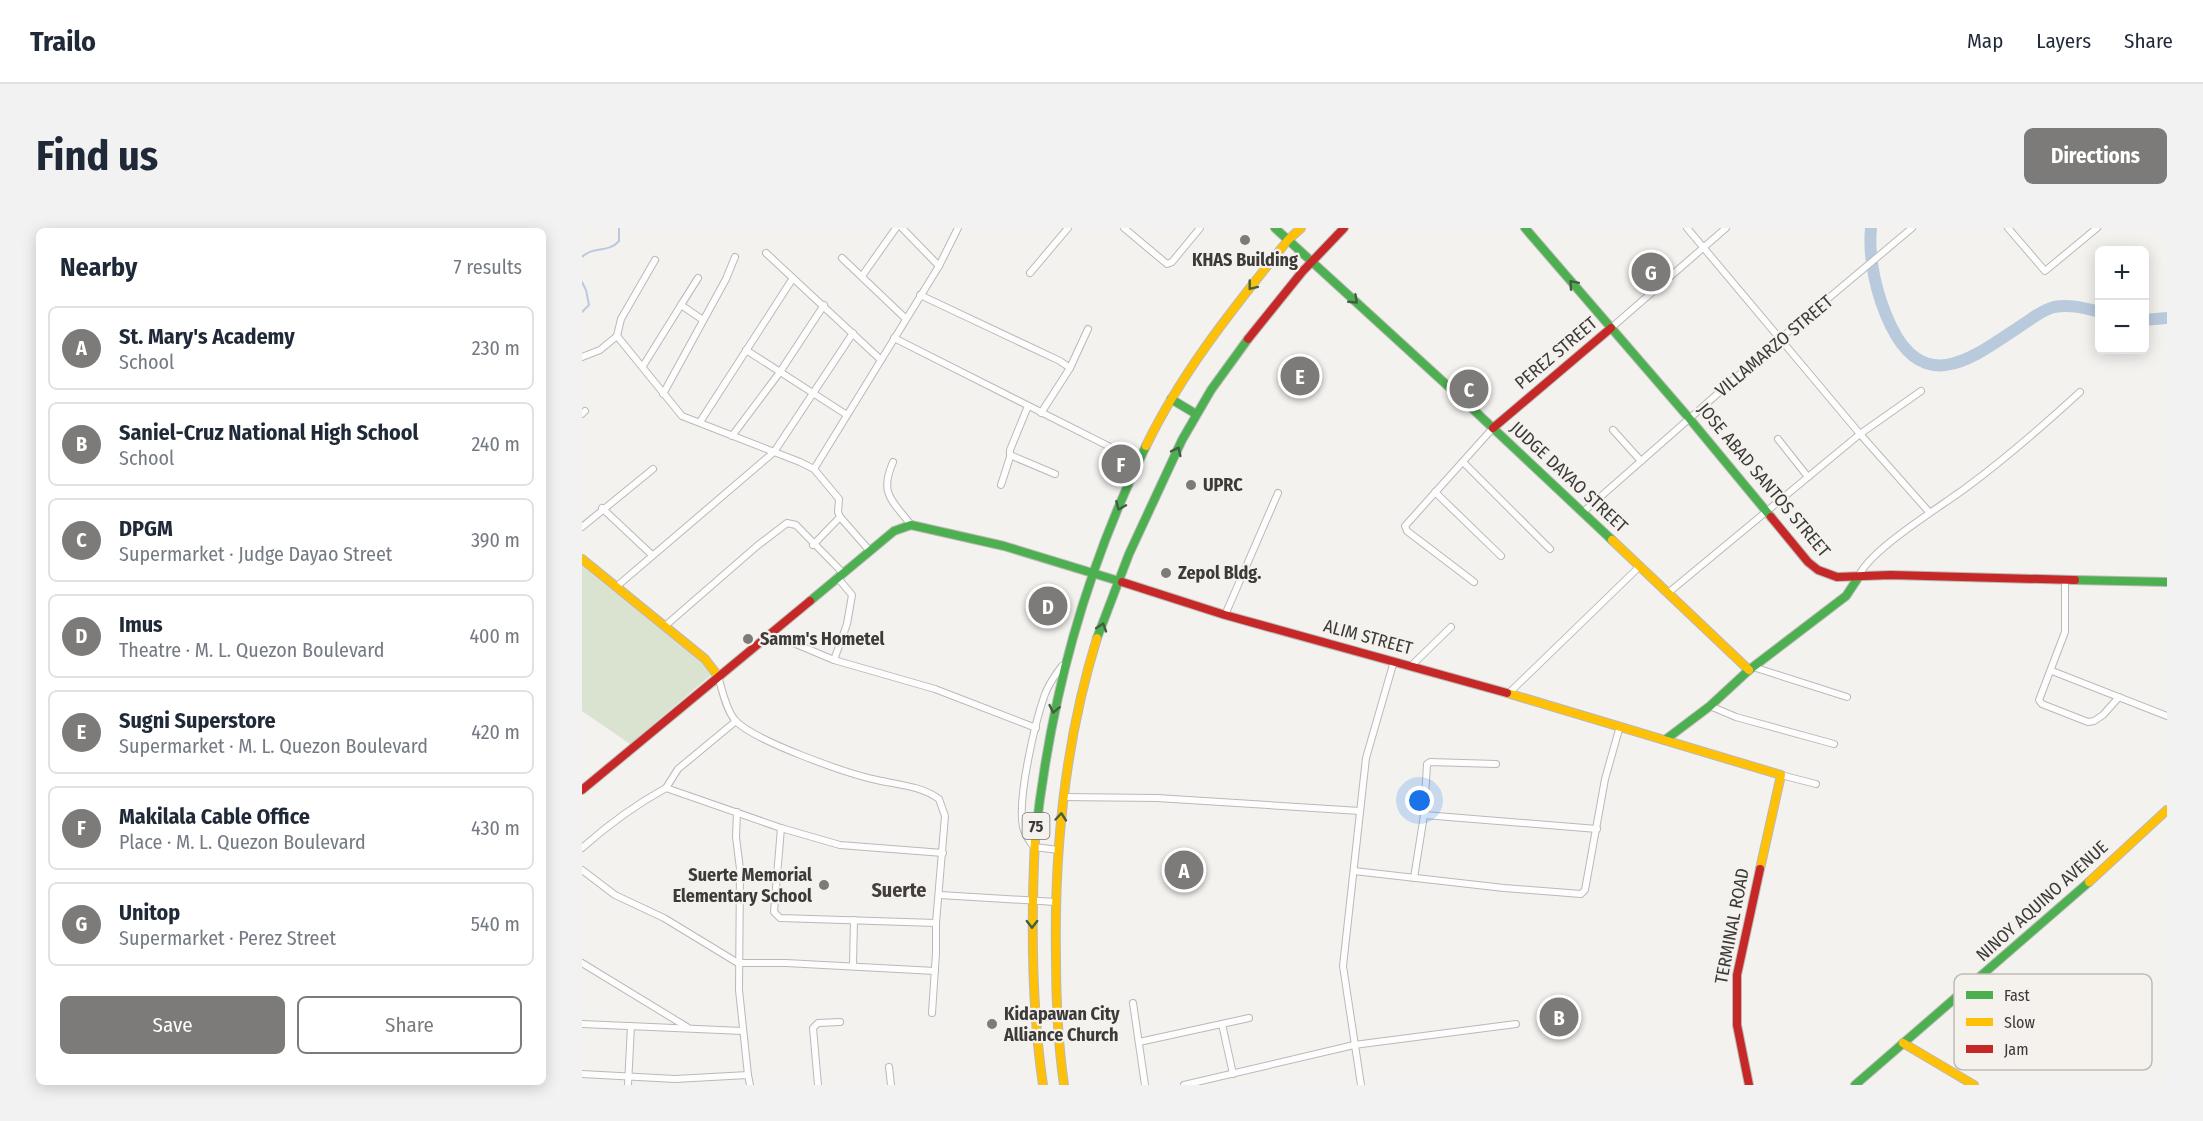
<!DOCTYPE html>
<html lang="en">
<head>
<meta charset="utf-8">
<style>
	:root { --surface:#fff; --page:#f2f2f3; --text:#1f2937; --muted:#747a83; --line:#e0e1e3; --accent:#7c7b79 }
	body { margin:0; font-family:"Fira Sans Condensed",sans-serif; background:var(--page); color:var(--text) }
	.controls { position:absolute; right:18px; top:18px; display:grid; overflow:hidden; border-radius:9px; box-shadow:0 3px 15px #0003 }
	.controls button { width:54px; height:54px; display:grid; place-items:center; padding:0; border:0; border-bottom:2px solid var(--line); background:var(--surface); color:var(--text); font:30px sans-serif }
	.you { position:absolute; left:838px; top:573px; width:21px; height:21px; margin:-15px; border:4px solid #fff; border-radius:50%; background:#1a73e8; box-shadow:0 0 0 9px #1a73e833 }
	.badge { display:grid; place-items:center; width:39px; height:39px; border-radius:50%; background:var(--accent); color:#fff; font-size:20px; font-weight:700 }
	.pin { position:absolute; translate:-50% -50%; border:3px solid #fff; box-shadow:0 2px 6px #0006 }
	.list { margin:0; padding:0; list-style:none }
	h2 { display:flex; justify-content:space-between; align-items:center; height:78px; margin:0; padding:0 24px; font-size:26px }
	h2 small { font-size:20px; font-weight:400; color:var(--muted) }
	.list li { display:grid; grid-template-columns:39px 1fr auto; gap:18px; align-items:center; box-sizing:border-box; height:84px; margin:0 12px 12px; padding:0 12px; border:2px solid var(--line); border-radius:9px }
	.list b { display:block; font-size:22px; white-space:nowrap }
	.list p { margin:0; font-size:20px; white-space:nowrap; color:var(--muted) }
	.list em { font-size:20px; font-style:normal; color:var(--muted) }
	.actions { display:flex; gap:12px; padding:18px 24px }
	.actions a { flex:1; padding:14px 0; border:2px solid var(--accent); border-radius:9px; text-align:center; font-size:21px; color:var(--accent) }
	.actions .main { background:var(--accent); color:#fff }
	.map { position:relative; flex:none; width:1585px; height:857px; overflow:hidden; border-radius:9px }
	header { display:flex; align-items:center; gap:36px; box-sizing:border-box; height:84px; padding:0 30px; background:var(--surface); border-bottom:2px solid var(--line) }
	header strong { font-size:28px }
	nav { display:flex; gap:33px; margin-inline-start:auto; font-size:21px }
	.intro { display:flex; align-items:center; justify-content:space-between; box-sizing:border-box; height:144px; padding:0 36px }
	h1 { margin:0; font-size:42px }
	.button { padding:15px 27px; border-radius:9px; background:var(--accent); color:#fff; font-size:21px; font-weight:700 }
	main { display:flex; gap:36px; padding:0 36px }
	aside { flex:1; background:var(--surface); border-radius:9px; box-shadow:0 3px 15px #0003 }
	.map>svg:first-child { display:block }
	.green { fill:#dae3d0 }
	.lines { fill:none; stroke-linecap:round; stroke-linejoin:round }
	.stream { stroke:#bacadd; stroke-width:2 }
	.river { stroke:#bacadd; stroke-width:12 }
	.street-casing { stroke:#bbb9b7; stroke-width:8 }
	.fast-casing { stroke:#bbb9b7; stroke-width:10 }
	.slow-casing { stroke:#bbb9b7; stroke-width:10 }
	.jam-casing { stroke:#bbb9b7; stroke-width:10 }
	.street { stroke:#fdfdfd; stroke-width:6 }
	.fast { stroke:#4caf50; stroke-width:8 }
	.slow { stroke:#ffc107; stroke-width:8 }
	.jam { stroke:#c62828; stroke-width:8 }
	.oneway { stroke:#415e41 }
	.poi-dot { fill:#7c7b79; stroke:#f5f2ee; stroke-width:2 }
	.labels { text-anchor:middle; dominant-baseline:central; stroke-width:4.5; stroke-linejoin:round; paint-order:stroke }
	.shield { fill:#f5f2ee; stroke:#747270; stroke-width:1.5 }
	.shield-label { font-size:16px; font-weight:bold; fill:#3c3b3a }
	.poi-label { font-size:18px; font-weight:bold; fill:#3c3b3a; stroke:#f5f2ee; text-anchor:start }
	.street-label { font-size:18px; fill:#3c3b3a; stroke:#f5f2ee }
	.neighbourhood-label { font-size:20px; font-weight:bold; fill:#413e3b; stroke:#f5f2ee }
	.key { fill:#f5f2ee; stroke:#bebbb8; stroke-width:1.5 }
	.key-label { font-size:16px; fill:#3c3b3a }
</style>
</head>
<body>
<header>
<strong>Trailo</strong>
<nav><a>Map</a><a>Layers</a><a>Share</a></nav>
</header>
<div class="intro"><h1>Find us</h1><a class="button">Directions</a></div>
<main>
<aside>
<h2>Nearby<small>7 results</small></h2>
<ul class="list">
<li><span class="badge">A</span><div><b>St. Mary's Academy</b><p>School</p></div><em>230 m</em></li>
<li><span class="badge">B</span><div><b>Saniel-Cruz National High School</b><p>School</p></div><em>240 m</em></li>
<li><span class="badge">C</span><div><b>DPGM</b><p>Supermarket · Judge Dayao Street</p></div><em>390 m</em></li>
<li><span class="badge">D</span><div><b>Imus</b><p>Theatre · M. L. Quezon Boulevard</p></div><em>400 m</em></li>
<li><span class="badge">E</span><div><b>Sugni Superstore</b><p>Supermarket · M. L. Quezon Boulevard</p></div><em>420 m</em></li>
<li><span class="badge">F</span><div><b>Makilala Cable Office</b><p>Place · M. L. Quezon Boulevard</p></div><em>430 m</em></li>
<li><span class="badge">G</span><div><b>Unitop</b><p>Supermarket · Perez Street</p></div><em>540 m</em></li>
</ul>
<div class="actions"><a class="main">Save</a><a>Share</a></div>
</aside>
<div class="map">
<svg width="1585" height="857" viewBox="0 0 1585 857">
	<rect width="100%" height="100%" fill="#f4f2ef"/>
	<path class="green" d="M 0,338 L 122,437 L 129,447 L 48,516 L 0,483 Z"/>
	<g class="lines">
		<g class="stream">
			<path d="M 0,29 C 11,18 27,25 37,13 L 37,0"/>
			<path d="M 0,54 L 4,62 L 7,77 L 0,84"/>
		</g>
		<g class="river">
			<path d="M 1289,0 C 1286,32 1295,69 1309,98 C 1344,170 1394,127 1440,97 C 1451,90 1460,82 1472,79 C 1488,76 1502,80 1518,84"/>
			<path d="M 1562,92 L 1585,90"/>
		</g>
		<g class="street-casing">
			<g id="street">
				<path d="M 320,0 L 357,38"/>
				<path d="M 542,0 L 585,36 L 590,34 L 618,0"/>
				<path d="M 1105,0 L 1278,206 L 1347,284"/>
				<path d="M 1426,0 L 1463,43 L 1515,0"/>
				<path d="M 184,25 L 299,132"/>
				<path d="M 260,30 L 323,90"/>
				<path d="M 448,45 L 486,0"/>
				<path d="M 280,48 L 314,0"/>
				<path d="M 338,67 L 478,133 L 488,140 L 459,185"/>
				<path d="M 99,77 L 116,50"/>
				<path d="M 1029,100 L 1144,0"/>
				<path d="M 35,108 L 100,188 L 218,234 L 232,241 L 257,271 L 256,284 L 258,289 L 287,322"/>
				<path d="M 312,110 L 556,233"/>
				<path d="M 164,122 L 265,187"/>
				<path d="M 0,129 L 18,122 L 35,108 L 39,91 L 73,32"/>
				<path d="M 61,138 L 99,77 L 121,92"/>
				<path d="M 488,140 L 506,101"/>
				<path d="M 81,166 L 144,51 L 153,29"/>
				<path d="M 446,178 L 428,222 L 428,227 L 473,246"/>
				<path d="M 0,186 L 3,183"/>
				<path d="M 118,194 L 211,50"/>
				<path d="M 1031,202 L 1059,233"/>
				<path d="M 150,208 L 198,144 L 242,77"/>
				<path d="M 1196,211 L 1226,249"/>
				<path d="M 311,234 C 297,266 310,272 329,297"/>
				<path d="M 881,234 L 968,321"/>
				<path d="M 232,241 L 357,38 L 376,0"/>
				<path d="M 419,257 L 428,229"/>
				<path d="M 853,264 L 919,328"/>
				<path d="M 20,280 L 70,327"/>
				<path d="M 1000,285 L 1199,110 L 1330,0"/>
				<path d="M 0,299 L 71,241"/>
				<path d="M 231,317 L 258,289"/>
				<path d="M 1276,350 C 1285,323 1360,278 1385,259 C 1424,230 1462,197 1498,164"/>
				<path d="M 1483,353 L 1483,404 L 1457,472 L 1460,476 L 1506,494 L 1512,493 L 1521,487 L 1537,469"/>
				<path d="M 892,354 L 825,303 L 823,298 L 911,200"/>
				<path d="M 34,359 L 192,224 L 271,105"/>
				<path d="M 1086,365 L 1278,206 L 1339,163"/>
				<path d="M 643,387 L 696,265"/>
				<path d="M 83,398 L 175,318 L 205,295 L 214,297 L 260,344"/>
				<path d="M 190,406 L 252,432 L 353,461 L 454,500"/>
				<path d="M 252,432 L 265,396 L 270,367 L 255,349"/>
				<path d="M 829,438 L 869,399"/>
				<path d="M 1171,439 L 1265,469"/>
				<path d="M 1470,443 L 1585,488"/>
				<path d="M 136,448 C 140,461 143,479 152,491 C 169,512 266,546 295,552 C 317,557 339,558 357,571 L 363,588 L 354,695 L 354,725 L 350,785"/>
				<path d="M 927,465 L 1058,338"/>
				<path d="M 1128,478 L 1154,489 L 1252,516"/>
				<path d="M 1199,547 L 1234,556"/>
				<path d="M 84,560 L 96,541 L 154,493"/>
				<path d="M 481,569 L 575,570 L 778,583"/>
				<path d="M 155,584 L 154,609 L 158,641 L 157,762 L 166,847"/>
				<path d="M 842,587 L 1015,601"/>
				<path d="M 199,600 L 192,684 L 198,690 L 354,695"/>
				<path d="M 0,620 C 27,596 53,577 84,560 L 199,600 L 258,617 L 361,625"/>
				<path d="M 477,622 L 452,619 C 447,613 443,607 441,599 C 435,571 453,494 463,466 C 467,456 473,447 480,438"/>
				<path d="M 0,642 L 33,667 L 82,690 L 156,735 L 204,735 L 353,743"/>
				<path d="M 772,643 L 922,660 L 999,666 L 1003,662 L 1023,551 L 1038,498"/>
				<path d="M 832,650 L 842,587 L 845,536 L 848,534 L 914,536"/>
				<path d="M 358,667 L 474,674"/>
				<path d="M 0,735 L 105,799"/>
				<path d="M 271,737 L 272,692"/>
				<path d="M 551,775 L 563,857"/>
				<path d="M 0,796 L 161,803"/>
				<path d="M 640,796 L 651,846"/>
				<path d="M 557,814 L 667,790"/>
				<path d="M 307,839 L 309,857"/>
				<path d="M 0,846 L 93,851 L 166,847 L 168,857"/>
				<path d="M 46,857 L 49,798"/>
				<path d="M 236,857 L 231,800 L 236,795 L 258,794"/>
				<path d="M 602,857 L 772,817 L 934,796"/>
				<path d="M 779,857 L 761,738 L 784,530 L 812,433"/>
			</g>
		</g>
		<g class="fast-casing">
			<g id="fast">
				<path d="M 693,0 L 879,170 L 1030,312"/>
				<path d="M 943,0 L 1107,190 L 1189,289"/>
				<path d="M 589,171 L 614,186"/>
				<path d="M 1493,352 L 1585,354"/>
				<path d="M 228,373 L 312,303 L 329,297 L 422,318 L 540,354"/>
				<path d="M 515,410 L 547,326 L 600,212 L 629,162 L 666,111"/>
				<path d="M 1083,512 L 1128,478 L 1167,442 L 1264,368 L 1276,350"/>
				<path d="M 453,612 C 468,471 502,346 564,218"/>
				<path d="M 1273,857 L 1507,654"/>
			</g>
		</g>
		<g class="slow-casing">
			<g id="slow">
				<path d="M 564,218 C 600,143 654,77 706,12 L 719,0"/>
				<path d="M 1030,312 L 1167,442"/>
				<path d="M 0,331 L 123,431 L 136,448"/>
				<path d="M 925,465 L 1199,547 L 1178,641"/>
				<path d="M 453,612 C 449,693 449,776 461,857"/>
				<path d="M 1507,654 L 1585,582"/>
				<path d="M 1321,815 L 1392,857"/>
				<path d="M 482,857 C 476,815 474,772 474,730 C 472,622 483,513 515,410"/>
			</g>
		</g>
		<g class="jam-casing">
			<g id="jam">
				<path d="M 666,111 L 720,44 L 762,0"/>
				<path d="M 911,200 L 1029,100"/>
				<path d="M 1189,289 L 1226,334 L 1236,342 L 1255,349 L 1309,347 L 1493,352"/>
				<path d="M 540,354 L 643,387 L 925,465"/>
				<path d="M 0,562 L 228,373"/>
				<path d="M 1167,857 L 1155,797 L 1155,747 L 1178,641"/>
			</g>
		</g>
		<use href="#street" class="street"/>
		<use href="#fast" class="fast"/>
		<use href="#slow" class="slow"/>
		<use href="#jam" class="jam"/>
	</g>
	<defs><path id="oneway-chevron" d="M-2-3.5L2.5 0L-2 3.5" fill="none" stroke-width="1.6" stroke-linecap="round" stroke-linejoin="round" transform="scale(1.5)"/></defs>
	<g class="oneway">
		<use href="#oneway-chevron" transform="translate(991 56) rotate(-131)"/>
		<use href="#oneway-chevron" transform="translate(670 58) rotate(128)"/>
		<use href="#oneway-chevron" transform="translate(772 72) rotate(43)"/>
		<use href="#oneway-chevron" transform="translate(595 223) rotate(-64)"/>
		<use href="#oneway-chevron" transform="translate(538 278) rotate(113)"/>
		<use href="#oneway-chevron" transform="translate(520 399) rotate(-72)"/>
		<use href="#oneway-chevron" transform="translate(472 481) rotate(102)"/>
		<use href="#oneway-chevron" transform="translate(479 589) rotate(-85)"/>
		<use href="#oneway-chevron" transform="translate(450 696) rotate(90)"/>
	</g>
	<g class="poi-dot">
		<circle cx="663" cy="12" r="6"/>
		<circle cx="609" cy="257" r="6"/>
		<circle cx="584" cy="345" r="6"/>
		<circle cx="166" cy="411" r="6"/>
		<circle cx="242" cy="657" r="6"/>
		<circle cx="410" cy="796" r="6"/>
	</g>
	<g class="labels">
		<rect class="shield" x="440.5" y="585" width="27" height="26" rx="4.5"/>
		<g class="shield-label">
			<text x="454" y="598">75</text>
		</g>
		<g class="poi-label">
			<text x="663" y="32" text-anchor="middle">KHAS Building</text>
			<text x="621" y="257">UPRC</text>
			<text x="596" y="345">Zepol Bldg.</text>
			<text x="178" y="411">Samm's Hometel</text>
			<text x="230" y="647" text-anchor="end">Suerte Memorial<tspan x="230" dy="21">Elementary School</tspan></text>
			<text x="422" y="786">Kidapawan City<tspan x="422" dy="21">Alliance Church</tspan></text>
		</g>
		<g class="street-label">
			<text transform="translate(1192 118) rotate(-40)">VILLAMARZO STREET</text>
			<text transform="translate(974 125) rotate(-40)">PEREZ STREET</text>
			<text transform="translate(987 249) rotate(43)">JUDGE DAYAO STREET</text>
			<text transform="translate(1182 252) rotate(50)">JOSE ABAD SANTOS STREET</text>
			<text transform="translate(786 409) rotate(15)">ALIM STREET</text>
			<text transform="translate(1460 673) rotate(-42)">NINOY AQUINO AVENUE</text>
			<text transform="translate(1150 698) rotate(-79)">TERMINAL ROAD</text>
		</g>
		<g class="neighbourhood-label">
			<text x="317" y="662">Suerte</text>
		</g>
	</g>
	<rect x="1372" y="746" width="198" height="96" rx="9" class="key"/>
	<rect x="1384" y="763" width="27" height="8" fill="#4caf50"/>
	<rect x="1384" y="790" width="27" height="8" fill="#ffc107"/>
	<rect x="1384" y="817" width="27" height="8" fill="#c62828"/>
	<g class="key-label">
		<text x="1422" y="773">Fast</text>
		<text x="1422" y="800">Slow</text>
		<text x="1422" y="827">Jam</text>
	</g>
</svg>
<div class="controls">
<button>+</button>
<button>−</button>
</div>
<div class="you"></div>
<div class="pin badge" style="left:602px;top:642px">A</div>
<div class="pin badge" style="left:977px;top:789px">B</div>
<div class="pin badge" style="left:887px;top:161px">C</div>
<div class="pin badge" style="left:466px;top:378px">D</div>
<div class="pin badge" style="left:718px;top:148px">E</div>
<div class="pin badge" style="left:539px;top:236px">F</div>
<div class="pin badge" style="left:1069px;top:44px">G</div>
</div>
</main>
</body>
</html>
